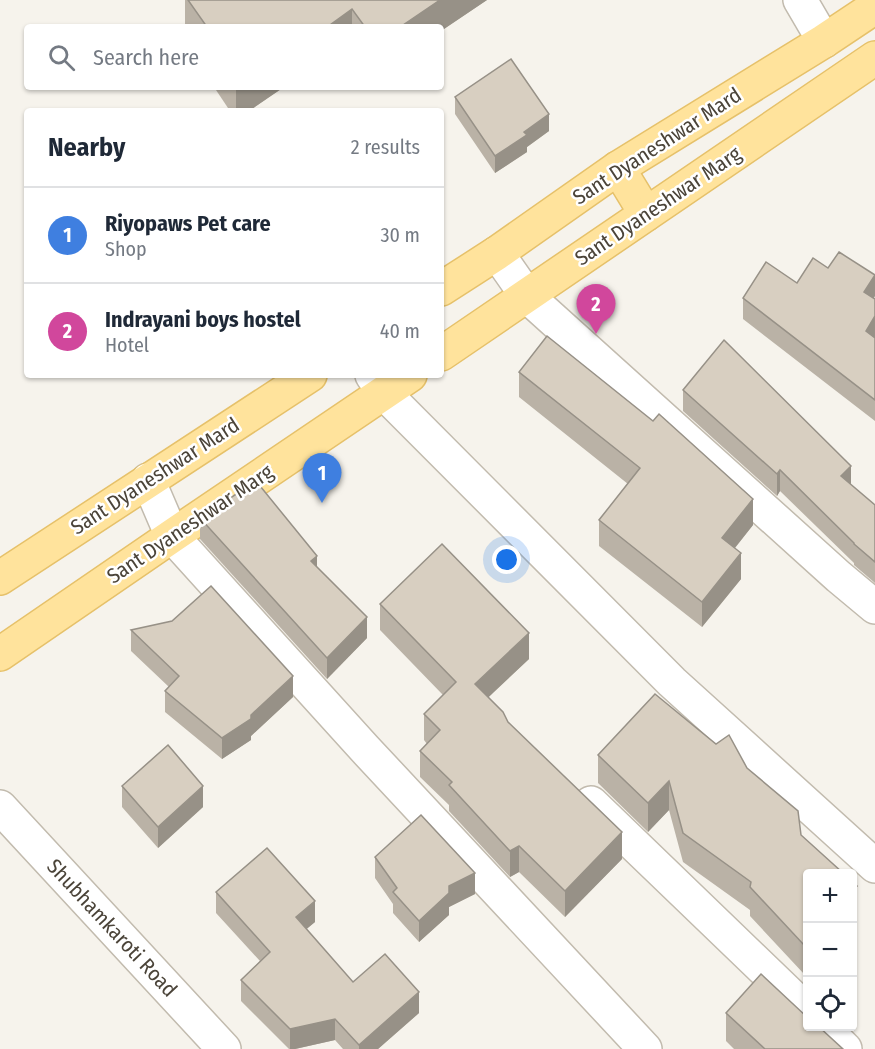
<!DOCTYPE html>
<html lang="en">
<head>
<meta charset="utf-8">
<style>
	:root { --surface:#fff; --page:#f2f2f3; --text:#1f2937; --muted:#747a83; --line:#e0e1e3; --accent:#2563eb }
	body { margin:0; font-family:"Fira Sans Condensed",sans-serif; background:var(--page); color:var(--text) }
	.controls { position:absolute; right:18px; bottom:18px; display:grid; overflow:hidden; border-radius:6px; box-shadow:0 2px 4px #0004 }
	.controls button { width:54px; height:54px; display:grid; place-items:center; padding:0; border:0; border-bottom:2px solid var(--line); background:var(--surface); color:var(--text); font:30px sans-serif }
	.you { position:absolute; left:507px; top:560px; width:21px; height:21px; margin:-15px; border:4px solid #fff; border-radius:50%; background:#1a73e8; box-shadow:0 0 0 9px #1a73e833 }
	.badge { display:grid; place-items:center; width:39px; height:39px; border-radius:50%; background:var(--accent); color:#fff; font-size:20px; font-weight:700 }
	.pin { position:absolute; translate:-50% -50px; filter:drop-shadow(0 2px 3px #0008) }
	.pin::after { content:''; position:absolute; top:32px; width:21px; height:18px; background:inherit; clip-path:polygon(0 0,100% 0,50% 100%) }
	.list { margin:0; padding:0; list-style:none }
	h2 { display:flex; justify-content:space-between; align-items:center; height:78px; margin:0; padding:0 24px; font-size:26px }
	h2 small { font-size:20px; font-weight:400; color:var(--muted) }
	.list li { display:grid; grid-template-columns:39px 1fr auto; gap:18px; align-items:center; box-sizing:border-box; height:96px; padding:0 24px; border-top:2px solid var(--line) }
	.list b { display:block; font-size:22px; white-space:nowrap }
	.list p { margin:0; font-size:20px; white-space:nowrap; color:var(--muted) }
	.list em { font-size:20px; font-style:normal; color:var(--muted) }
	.icon { flex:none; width:33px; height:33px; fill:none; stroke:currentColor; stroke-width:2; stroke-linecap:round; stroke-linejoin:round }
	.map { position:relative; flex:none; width:875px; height:1049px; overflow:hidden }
	.search { position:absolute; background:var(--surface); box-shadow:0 2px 4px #0004; left:24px; top:24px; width:420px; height:66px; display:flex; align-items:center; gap:15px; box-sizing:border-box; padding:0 21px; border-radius:6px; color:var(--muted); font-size:22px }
	.panel { position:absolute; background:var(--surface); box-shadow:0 2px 4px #0004; left:24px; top:108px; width:420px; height:270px; border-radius:6px }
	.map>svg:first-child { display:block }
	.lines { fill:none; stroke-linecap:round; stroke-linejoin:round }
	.minor-casing { stroke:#c2bbae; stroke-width:36 }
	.major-casing { stroke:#e6c16a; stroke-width:36 }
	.minor { stroke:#fff; stroke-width:33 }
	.major { stroke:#ffe39c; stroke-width:33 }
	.wall { fill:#bab2a6 }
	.shaded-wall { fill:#979187 }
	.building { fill:#d8cfc1; stroke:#979187; stroke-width:1.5 }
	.labels { text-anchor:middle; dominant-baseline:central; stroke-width:5; stroke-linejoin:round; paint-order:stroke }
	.street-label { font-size:21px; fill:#4b4439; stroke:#fff }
</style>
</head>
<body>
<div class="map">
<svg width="875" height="1049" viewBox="0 0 875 1049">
	<rect width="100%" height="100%" fill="#f6f3ec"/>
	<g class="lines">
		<g class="minor-casing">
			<g id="minor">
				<path d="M 800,0 L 824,41"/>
				<path d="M 497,253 L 527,296 L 839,577 L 875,607"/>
				<path d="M 372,375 L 384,393 L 672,682 L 875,866"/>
				<path d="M 148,480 L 172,536 L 365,749 L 645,1049"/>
				<path d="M 591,803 L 808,1012"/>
				<path d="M 0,807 L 224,1049"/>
				<path d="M 822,1026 L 845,1049"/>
			</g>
		</g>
		<g class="major-casing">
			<g id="major">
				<path d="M 618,168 L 646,214"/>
				<path d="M 441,289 L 497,253 L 618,168 L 824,41 L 875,7"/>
				<path d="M 441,354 L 875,58"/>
				<path d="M 0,578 L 310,375"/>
				<path d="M 0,654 L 172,536 L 410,375"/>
			</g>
		</g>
		<use href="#minor" class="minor"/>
		<use href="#major" class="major"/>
	</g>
	<g class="wall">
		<path d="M 185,0 L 487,0 L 441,31 L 441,27 L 185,27 Z"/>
		<path d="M 214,87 L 284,87 L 249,111 L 230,111 Z"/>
		<path d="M 455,97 L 549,131 L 527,147 L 527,152 L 495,173 L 455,114 Z"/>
		<path d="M 828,268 L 875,296 L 873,298 L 875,337 L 875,421 L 743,319 L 743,298 L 797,283 Z"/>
		<path d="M 519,372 L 753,525 L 735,548 L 741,579 L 702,627 L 599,546 L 599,520 L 628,484 L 519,397 Z"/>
		<path d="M 683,390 L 851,485 L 875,505 L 875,583 L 854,565 L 854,563 L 780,491 L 777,496 L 683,411 Z"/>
		<path d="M 200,518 L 317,567 L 367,638 L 327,679 L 200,539 Z"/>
		<path d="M 380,604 L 529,659 L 488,697 L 508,722 L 622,859 L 565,917 L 519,872 L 510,877 L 449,811 L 449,805 L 420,777 L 420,751 L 427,744 L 424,740 L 424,714 L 443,695 L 380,630 Z"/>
		<path d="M 131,630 L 293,697 L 251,736 L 251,740 L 222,759 L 165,712 L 165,691 L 169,687 L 131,651 Z"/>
		<path d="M 598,755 L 747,768 L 801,835 L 843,873 L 804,974 L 750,916 L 750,910 L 683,862 L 669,810 L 648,832 L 598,783 Z"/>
		<path d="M 122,786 L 203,807 L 158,848 L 122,807 Z"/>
		<path d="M 375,857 L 475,894 L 449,907 L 449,915 L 419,942 L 393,913 L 393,904 L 375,878 Z"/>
		<path d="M 216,892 L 315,922 L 306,929 L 353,982 L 419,1013 L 378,1049 L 343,1049 L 335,1040 L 295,1049 L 289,1049 L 241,1001 L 241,980 L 260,961 L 216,913 Z"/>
		<path d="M 726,1013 L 843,1049 L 734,1049 L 726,1041 Z"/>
	</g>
	<g class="shaded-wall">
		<path d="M 440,0 L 487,0 L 441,31 L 441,27 L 400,27 Z"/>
		<path d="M 352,9 L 352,27 L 327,27 Z"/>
		<path d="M 239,87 L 284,87 L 249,111 L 236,111 L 236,89 Z"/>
		<path d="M 549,114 L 549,131 L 527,147 L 527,152 L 495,173 L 495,156 L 524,132 Z"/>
		<path d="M 875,275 L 875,296 L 864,313 L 864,292 Z"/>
		<path d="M 875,316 L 875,337 L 866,352 L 866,331 Z"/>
		<path d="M 851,466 L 851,487 L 841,476 Z"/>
		<path d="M 780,470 L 780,491 L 777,496 L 777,474 Z"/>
		<path d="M 753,499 L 753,525 L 722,564 L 722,538 Z"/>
		<path d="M 741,553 L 741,579 L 702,627 L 702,602 Z"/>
		<path d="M 317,556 L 317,577 L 311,561 Z"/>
		<path d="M 367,617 L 367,638 L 327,679 L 327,658 Z"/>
		<path d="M 529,633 L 529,659 L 475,710 L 475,684 Z"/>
		<path d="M 293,676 L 293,697 L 251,736 L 251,740 L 222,759 L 222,738 L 251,715 Z"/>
		<path d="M 669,781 L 669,810 L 648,832 L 648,803 Z"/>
		<path d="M 203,786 L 203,807 L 158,848 L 158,827 Z"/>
		<path d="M 622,832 L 622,859 L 565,917 L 565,891 Z"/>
		<path d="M 519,846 L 519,872 L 510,877 L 510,851 Z"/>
		<path d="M 475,873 L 475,894 L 449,907 L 449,915 L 419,942 L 419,921 L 449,886 Z"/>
		<path d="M 857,886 L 857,915 L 852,919 L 852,891 Z"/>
		<path d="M 315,901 L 315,922 L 296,938 L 296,917 Z"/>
		<path d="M 807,942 L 807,971 L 804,974 L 804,945 Z"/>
		<path d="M 419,992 L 419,1013 L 378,1049 L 359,1049 L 359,1045 Z"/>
		<path d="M 335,1019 L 335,1040 L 295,1049 L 290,1049 L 290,1029 Z"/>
	</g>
	<g class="building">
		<path d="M 188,0 L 440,0 L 400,27 L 365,27 L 352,9 L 327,27 L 207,27 Z"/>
		<path d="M 511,59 L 549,114 L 524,132 L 527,135 L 495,156 L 455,97 Z"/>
		<path d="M 839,252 L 875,275 L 864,292 L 875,299 L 875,316 L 866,331 L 875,338 L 875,400 L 743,298 L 766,262 L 797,283 L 813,258 L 828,268 Z"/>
		<path d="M 547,336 L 653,421 L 659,414 L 753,499 L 722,538 L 741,553 L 702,602 L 599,520 L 640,468 L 519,372 Z"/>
		<path d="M 724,340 L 851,466 L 841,476 L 875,505 L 875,562 L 854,544 L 854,543 L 780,470 L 777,474 L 683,390 Z"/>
		<path d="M 256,481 L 317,556 L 311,561 L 367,617 L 327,658 L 200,518 Z"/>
		<path d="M 442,544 L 529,633 L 475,684 L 503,712 L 508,722 L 622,832 L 565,891 L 519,846 L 510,851 L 449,785 L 452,782 L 420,751 L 440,730 L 424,714 L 456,682 L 380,604 Z"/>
		<path d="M 211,586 L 293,676 L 251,715 L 251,719 L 222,738 L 165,691 L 179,676 L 131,630 L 172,621 Z"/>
		<path d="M 655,694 L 716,744 L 729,735 L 747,768 L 798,811 L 801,835 L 843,873 L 807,873 L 807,942 L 804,945 L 750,887 L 751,882 L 683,833 L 669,781 L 648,803 L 598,755 Z"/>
		<path d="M 168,745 L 203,786 L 158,827 L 122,786 Z"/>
		<path d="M 421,815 L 475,873 L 449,886 L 449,893 L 419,921 L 393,892 L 397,888 L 375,857 Z"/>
		<path d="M 267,848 L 315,901 L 296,917 L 353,982 L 385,954 L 419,992 L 359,1045 L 335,1019 L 290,1029 L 241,980 L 270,952 L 216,892 Z"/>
		<path d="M 852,882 L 857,886 L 852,891 Z"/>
		<path d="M 761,974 L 807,1017 L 807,1026 L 818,1026 L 843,1049 L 765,1049 L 726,1013 Z"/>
	</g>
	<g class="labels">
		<g class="street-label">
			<text transform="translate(657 146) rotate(-33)">Sant Dyaneshwar Mard</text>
			<text transform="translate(658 206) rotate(-34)">Sant Dyaneshwar Marg</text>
			<text transform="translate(155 476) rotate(-33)">Sant Dyaneshwar Mard</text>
			<text transform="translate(190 524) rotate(-34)">Sant Dyaneshwar Marg</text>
			<text transform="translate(112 928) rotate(47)">Shubhamkaroti Road</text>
		</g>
	</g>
</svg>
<div class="controls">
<button>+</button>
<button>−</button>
<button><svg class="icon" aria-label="locate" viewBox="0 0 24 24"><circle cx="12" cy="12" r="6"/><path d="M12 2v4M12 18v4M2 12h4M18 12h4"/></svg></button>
</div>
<div class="you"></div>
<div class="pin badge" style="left:322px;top:503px;background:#3f7fe0">1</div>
<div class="pin badge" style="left:596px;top:334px;background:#d1479c">2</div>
<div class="search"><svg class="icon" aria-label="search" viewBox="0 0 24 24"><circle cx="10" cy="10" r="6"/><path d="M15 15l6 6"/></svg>Search here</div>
<section class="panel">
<h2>Nearby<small>2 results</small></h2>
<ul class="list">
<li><span class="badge" style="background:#3f7fe0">1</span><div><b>Riyopaws Pet care</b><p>Shop</p></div><em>30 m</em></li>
<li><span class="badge" style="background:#d1479c">2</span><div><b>Indrayani boys hostel</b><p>Hotel</p></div><em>40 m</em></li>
</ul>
</section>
</div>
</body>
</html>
